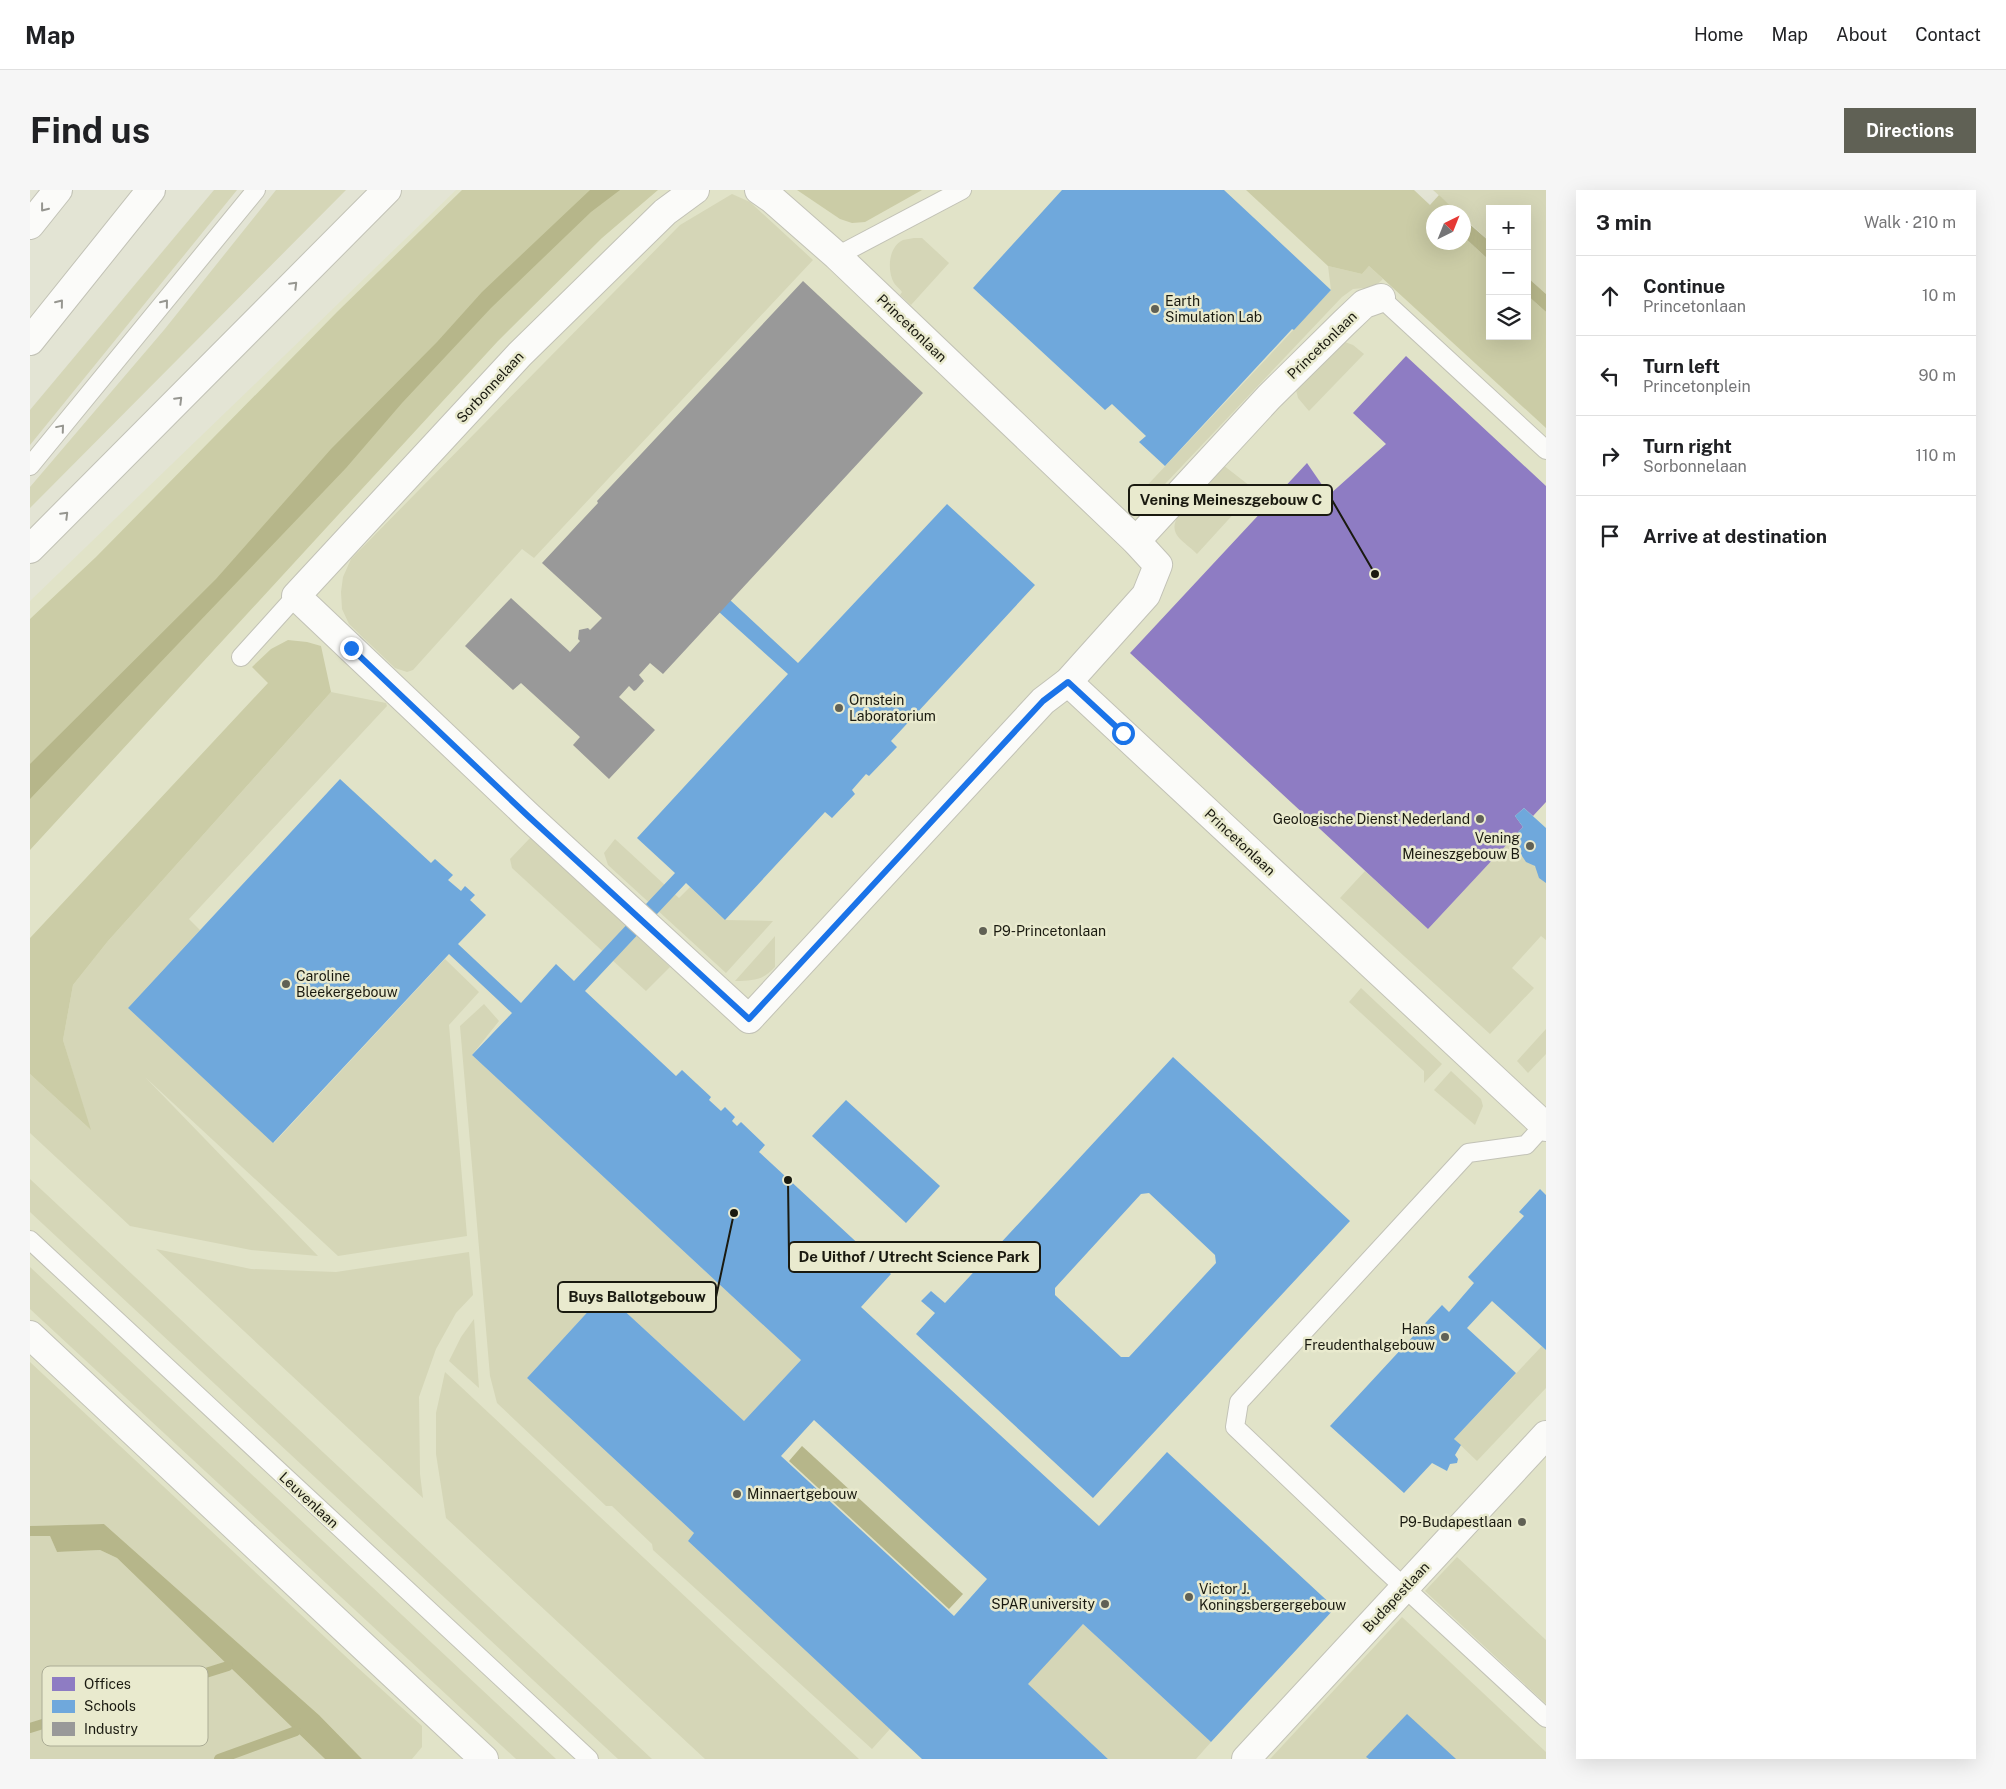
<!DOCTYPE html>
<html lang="en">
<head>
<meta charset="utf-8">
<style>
	:root { --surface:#fff; --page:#f6f6f6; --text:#202124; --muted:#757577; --line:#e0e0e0; --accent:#606155 }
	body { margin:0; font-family:"Public Sans",sans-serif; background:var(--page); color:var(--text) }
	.controls { position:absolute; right:15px; top:15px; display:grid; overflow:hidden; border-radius:0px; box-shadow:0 5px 20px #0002 }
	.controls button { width:45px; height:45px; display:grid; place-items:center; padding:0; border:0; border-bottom:1px solid var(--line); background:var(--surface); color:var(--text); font:25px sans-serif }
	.compass { position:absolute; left:1396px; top:15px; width:45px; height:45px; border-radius:50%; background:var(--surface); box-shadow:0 5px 20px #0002; rotate:43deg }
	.stop { position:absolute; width:15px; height:15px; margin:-11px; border:4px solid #1a73e8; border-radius:50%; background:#fff }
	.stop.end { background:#1a73e8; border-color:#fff; box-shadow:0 1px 5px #0008 }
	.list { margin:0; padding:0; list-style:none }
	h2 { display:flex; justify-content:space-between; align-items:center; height:65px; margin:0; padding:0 20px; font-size:21px }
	h2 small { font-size:16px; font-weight:400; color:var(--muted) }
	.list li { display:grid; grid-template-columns:32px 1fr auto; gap:15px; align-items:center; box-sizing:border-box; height:80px; padding:0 20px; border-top:1px solid var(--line) }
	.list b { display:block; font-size:19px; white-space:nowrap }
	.list p { margin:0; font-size:16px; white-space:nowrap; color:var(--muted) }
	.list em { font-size:16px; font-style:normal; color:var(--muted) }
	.icon { flex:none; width:28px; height:28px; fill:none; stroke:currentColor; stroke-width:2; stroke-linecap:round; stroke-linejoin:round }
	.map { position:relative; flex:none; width:1516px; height:1569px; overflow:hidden; border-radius:0px }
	header { display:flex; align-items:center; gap:30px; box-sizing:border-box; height:70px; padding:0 25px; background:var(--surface); border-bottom:1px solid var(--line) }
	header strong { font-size:24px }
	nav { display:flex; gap:28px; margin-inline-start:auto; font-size:18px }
	.intro { display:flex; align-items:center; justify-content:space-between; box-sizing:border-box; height:120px; padding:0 30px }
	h1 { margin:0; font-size:35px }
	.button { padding:12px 22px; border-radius:0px; background:var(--accent); color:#fff; font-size:18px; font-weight:700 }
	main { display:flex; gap:30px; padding:0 30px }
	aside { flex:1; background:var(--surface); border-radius:0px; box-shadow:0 5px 20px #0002 }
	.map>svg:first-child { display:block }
	.built { fill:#e1e3c8 }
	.green { fill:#d5d6b7 }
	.forest { fill:#cbcca6 }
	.water { fill:#b6b68a }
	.offices { fill:#8e7cc3 }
	.schools { fill:#6fa8dc; fill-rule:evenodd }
	.industry { fill:#999 }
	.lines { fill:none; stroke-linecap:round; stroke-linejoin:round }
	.stream { stroke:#b6b68a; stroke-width:10 }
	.service-casing { stroke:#c2c2b6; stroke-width:20 }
	.minor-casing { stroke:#c2c2b6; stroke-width:30 }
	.secondary-casing { stroke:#c2c2b6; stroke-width:30 }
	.motorway-casing { stroke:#c2c2b6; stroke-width:30 }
	.service { stroke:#fbfbf9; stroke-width:18 }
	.minor { stroke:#fbfbf9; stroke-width:28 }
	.secondary { stroke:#fbfbf9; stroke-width:28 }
	.motorway { stroke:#fbfbf9; stroke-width:28 }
	.oneway { stroke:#969690 }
	.route { stroke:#1a73e8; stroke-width:6 }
	.poi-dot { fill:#606155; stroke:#e9eace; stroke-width:2 }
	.labels { text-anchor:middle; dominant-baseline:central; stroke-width:5; stroke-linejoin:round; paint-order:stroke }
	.poi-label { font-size:14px; fill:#1a1a10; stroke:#e9eace; text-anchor:start }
	.street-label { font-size:14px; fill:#1a1a10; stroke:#e9eace }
	.key { fill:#e9eace; stroke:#abac95; stroke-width:1 }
	.key-label { font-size:14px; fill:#1a1a10 }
	.leader { fill:none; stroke:#1a1a10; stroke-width:2 }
	.callout-dot { fill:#1a1a10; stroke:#e9eace; stroke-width:2 }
	.callout { fill:#e9eace; stroke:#1a1a10; stroke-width:2 }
	.callout-label { font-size:15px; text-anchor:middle; font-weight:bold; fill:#1a1a10 }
</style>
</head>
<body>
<header>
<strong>Map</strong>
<nav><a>Home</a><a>Map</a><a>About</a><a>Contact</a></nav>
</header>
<div class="intro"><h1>Find us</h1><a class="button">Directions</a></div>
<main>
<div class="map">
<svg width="1516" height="1569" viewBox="0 0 1516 1569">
	<rect width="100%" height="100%" fill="#e3e4d4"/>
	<path class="built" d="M 426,0 L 1360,0 L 1404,52 L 1460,146 L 1497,146 L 1516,140 L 1516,1569 L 0,1569 L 0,411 Z"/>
	<g class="green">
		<path d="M 184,0 L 207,0 L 0,255 L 0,220 Z"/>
		<path d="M 246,0 L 316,0 L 0,318 L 0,297 L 134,140 Z"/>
		<path d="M 1403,0 L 1516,0 L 1516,104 L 1497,87 L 1497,19 L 1460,19 L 1460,52 L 1434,28 L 1434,22 L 1427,22 Z"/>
		<path d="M 702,4 L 720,12 L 783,70 L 504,368 L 492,359 L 383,480 L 377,482 L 365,478 L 319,434 L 312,419 L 311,402 L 313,387 L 321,369 L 650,35 Z"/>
		<path d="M 884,48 L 892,48 L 919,73 L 881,115 L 870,105 L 872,102 C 870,99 866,96 864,93 C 857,81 858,57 873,50 C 876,49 881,49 884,48 Z"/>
		<path d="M 1298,76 L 1332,84 L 1339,76 L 1353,89 L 1344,97 L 1323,99 L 1312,107 L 1118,312 L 1109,304 L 1301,100 Z"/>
		<path d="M 1315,152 L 1323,155 L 1334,164 L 1279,221 L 1268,208 L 1266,200 L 1304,156 Z"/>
		<path d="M 1193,275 L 1220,296 L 1218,308 L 1167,364 C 1154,351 1137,345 1148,326 Z"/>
		<path d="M 301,502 L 356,513 L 357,516 L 159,729 L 170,740 L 98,818 L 244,953 L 415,769 L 449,802 L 419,835 L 437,1046 L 308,1066 L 115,887 L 288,1066 L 221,1060 L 100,1036 L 0,943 L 0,884 L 60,939 L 33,850 L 43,795 L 78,751 Z"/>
		<path d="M 501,647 L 640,777 L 616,801 L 482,678 L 480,669 Z"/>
		<path d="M 585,649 L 649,708 L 660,697 L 695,730 L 743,731 L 696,783 L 578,675 L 574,663 Z"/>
		<path d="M 1479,652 L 1516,687 L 1516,750 L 1511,746 L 1482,778 L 1504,798 L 1460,844 L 1310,708 L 1335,681 L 1398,739 Z"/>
		<path d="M 745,746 L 745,777 C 732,791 724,790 705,791 Z"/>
		<path d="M 1331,798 L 1412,874 L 1394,893 L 1394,881 L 1319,812 Z"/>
		<path d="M 454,814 L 469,831 L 442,865 L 771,1170 L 714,1231 L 575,1103 L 497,1188 L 664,1343 L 658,1351 L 860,1539 L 842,1559 L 623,1360 L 622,1354 L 582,1316 L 576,1316 L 467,1213 L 460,1186 L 430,836 Z"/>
		<path d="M 1516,839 L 1516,864 L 1498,883 L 1487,871 Z"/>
		<path d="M 1421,881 L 1451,909 L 1453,916 L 1445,935 L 1404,900 Z"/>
		<path d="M 0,989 L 622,1569 L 588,1569 L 0,1022 Z"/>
		<path d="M 126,1059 L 221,1079 L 306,1082 L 439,1062 L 443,1105 L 426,1123 L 406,1159 L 389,1207 L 390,1284 L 393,1308 Z"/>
		<path d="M 0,1077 L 526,1569 L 486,1569 L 0,1119 Z"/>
		<path d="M 444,1129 L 449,1198 L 419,1171 L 431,1147 Z"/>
		<path d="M 1512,1156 L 1516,1160 L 1516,1198 L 1447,1271 L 1424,1249 Z"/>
		<path d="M 0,1172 L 327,1477 L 392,1536 L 392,1557 L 382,1569 L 332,1569 L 289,1525 L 74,1334 L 0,1336 Z"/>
		<path d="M 415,1182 L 829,1569 L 830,1569 L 675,1569 L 416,1328 L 406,1264 L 406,1223 Z"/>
		<path d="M 0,1346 L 20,1346 L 27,1362 L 70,1360 L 87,1368 L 295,1569 L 0,1569 Z"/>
		<path d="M 1427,1367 L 1516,1450 L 1516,1514 L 1395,1401 Z"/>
		<path d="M 1372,1427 L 1516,1562 L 1516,1569 L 1240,1569 Z"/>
		<path d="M 1053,1434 L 1181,1552 L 1166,1569 L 1078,1569 L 996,1493 Z"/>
	</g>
	<g class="forest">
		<path d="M 432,0 L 628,0 L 572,48 L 468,151 L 0,660 L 0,429 L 66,367 L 307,122 Z"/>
		<path d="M 767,0 L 892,0 L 835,32 L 822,33 L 810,29 Z"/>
		<path d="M 1216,0 L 1384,0 L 1400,15 L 1409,5 L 1427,22 L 1404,22 L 1404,52 L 1434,52 L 1434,47 L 1460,71 L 1460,146 L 1497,146 L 1497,105 L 1516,122 L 1516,238 L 1339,76 L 1332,84 L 1298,76 Z"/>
		<path d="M 258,450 L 277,452 L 291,456 L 301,502 L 78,751 L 43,795 L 33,850 L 61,940 L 0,884 L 0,748 L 238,493 L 222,477 L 241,459 Z"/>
	</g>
	<g class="water">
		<path d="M 560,0 L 590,0 L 561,22 L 461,118 L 372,213 L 316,278 L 0,609 L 0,574 L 186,389 L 301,259 L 407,152 L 452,102 Z"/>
		<path d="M 1436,31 L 1460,52 L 1460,71 L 1434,47 L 1434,34 Z"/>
		<path d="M 1497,87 L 1516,104 L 1516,122 L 1497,105 Z"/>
		<path d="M 772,1256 L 933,1404 L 919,1419 L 759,1271 Z"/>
		<path d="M 74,1334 L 289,1525 L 332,1569 L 295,1569 L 87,1368 L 70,1360 L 27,1362 L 20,1346 L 0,1346 L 0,1336 Z"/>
	</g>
	<path class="offices" d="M 1376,166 L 1516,296 L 1516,612 L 1503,626 L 1494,618 L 1485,626 L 1493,637 L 1398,739 L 1100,463 L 1277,273 L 1299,305 L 1356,254 L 1323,223 Z"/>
	<g class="schools">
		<path d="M 1032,0 L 1194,0 L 1301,100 L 1264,140 L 1262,139 L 1135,276 L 1109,252 L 1116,246 L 1082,214 L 1075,220 L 943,98 Z"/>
		<path d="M 917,314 L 1005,395 L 861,551 L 867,557 L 839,586 L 836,584 L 822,600 L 825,604 L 802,628 L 795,622 L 695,730 L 656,693 L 555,801 L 646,886 L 652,880 L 681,907 L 679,910 L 691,921 L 695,917 L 705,927 L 702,931 L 707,936 L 711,932 L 735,955 L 729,962 L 861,1084 L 831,1117 L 1069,1336 L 1137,1262 L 1305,1418 L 1181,1552 L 1053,1434 L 998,1494 L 1078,1569 L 892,1569 L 658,1351 L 664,1343 L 497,1188 L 575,1103 L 714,1231 L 771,1170 L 442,865 L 482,823 L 419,764 L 243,953 L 98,818 L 310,589 L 401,673 L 405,669 L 423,685 L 418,690 L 431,701 L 435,696 L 445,705 L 440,710 L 456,725 L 428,754 L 491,813 L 526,774 L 544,791 L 645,683 L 607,648 L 758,484 L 689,422 L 700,410 L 768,473 ZM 784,1230 L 957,1389 L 924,1426 L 751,1266 Z"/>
		<path d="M 1494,618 L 1516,638 L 1516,693 L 1509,688 L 1505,676 L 1496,672 L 1488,660 L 1479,652 L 1493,637 L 1485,626 Z"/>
		<path d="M 1143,867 L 1320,1031 L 1063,1308 L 886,1144 L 905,1123 L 891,1111 L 901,1101 L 915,1113 ZM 1119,1003 L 1185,1065 L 1186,1073 L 1099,1167 L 1091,1167 L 1025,1105 L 1025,1098 L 1111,1004 Z"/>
		<path d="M 816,910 L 910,996 L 876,1033 L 782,946 Z"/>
		<path d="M 1510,999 L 1516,1005 L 1516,1160 L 1462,1111 L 1437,1138 L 1486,1183 L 1424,1249 L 1431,1255 L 1425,1265 L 1428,1269 L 1427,1273 L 1420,1274 L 1417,1281 L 1402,1273 L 1374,1303 L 1300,1236 L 1412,1115 L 1419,1122 L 1444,1093 L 1438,1087 L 1494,1026 L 1489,1022 Z"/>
		<path d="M 1377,1524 L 1426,1569 L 1339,1569 L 1336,1567 Z"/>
	</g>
	<path class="industry" d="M 773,91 L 893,203 L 633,484 L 620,473 L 609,485 L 614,491 L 606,500 L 604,501 L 599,496 L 589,507 L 625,540 L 579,589 L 543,555 L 550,547 L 491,493 L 483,500 L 435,456 L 481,408 L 540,462 L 550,451 L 548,449 L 549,440 L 558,438 L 560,440 L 572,428 L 512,373 L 568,313 L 567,311 Z"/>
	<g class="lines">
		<g class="stream">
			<path d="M 0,1538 L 198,1476"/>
			<path d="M 189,1569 L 266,1541"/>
		</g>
		<g class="service-casing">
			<g id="service">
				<path d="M 807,66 L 932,0"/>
				<path d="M 1351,108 L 1516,260"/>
				<path d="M 0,276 L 226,0"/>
				<path d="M 211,467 L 266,406"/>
				<path d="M 1514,935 L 1496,955 L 1438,963 L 1209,1212 L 1205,1237 L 1350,1375 L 1516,1528"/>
				<path d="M 0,1050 L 559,1569"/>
			</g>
		</g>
		<g class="minor-casing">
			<g id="minor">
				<path d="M 665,0 L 635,22 L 490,164 L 266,406 L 498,626 L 719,829 L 1013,511 L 1038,492 L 1116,405 L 1128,375 L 1106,351 L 807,66 L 742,9 L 729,0"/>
				<path d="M 1106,351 L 1239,207 L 1314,133 L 1334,114 L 1351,108"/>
				<path d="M 1038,492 L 1516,937"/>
				<path d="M 1216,1569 L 1516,1245"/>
			</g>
		</g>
		<g class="secondary-casing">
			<path id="secondary" d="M 0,1145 L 454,1569"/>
		</g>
		<g class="motorway-casing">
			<g id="motorway">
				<path d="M 0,35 L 28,0"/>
				<path d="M 0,151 L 121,0"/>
				<path d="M 0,359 L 357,0"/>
			</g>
		</g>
		<use href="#service" class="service"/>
		<use href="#minor" class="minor"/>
		<use href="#secondary" class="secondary"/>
		<use href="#motorway" class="motorway"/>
	</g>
	<defs><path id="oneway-chevron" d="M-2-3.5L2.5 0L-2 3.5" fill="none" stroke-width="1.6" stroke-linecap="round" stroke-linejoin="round" transform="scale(1.25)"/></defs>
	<g class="oneway">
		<use href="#oneway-chevron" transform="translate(14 18) rotate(128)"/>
		<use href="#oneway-chevron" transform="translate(264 95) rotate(-45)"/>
		<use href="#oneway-chevron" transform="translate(30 113) rotate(-51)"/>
		<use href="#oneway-chevron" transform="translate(135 113) rotate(-51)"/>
		<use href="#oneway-chevron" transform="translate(149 210) rotate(-45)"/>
		<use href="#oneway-chevron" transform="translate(31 238) rotate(-50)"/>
		<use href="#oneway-chevron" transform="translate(35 325) rotate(-45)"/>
	</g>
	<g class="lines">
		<path class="route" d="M 321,458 L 498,626 L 719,829 L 1013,511 L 1038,492 L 1093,543"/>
	</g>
	<g class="poi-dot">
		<circle cx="1125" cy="119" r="5"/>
		<circle cx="809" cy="518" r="5"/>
		<circle cx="1450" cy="629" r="5"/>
		<circle cx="1500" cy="656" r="5"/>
		<circle cx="953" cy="741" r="5"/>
		<circle cx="256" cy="794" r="5"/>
		<circle cx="1415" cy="1147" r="5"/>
		<circle cx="707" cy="1304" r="5"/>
		<circle cx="1492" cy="1332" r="5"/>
		<circle cx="1159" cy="1407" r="5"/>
		<circle cx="1075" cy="1414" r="5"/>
	</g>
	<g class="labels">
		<g class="poi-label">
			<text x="1135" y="111">Earth<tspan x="1135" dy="16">Simulation Lab</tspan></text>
			<text x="819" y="510">Ornstein<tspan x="819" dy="16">Laboratorium</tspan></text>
			<text x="1440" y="629" text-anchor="end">Geologische Dienst Nederland</text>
			<text x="1490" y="648" text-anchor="end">Vening<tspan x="1490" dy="16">Meineszgebouw B</tspan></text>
			<text x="963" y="741">P9-Princetonlaan</text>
			<text x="266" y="786">Caroline<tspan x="266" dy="16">Bleekergebouw</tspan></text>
			<text x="1405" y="1139" text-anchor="end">Hans<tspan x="1405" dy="16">Freudenthalgebouw</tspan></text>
			<text x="717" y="1304">Minnaertgebouw</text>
			<text x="1482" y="1332" text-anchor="end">P9-Budapestlaan</text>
			<text x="1169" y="1399">Victor J.<tspan x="1169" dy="16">Koningsbergergebouw</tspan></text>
			<text x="1065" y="1414" text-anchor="end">SPAR university</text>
		</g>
		<g class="street-label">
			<text transform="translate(882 138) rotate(44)">Princetonlaan</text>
			<text transform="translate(1292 155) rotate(-44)">Princetonlaan</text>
			<text transform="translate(460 197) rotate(-47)">Sorbonnelaan</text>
			<text transform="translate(1210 652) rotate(43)">Princetonlaan</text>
			<text transform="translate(279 1310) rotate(43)">Leuvenlaan</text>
			<text transform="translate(1366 1407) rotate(-47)">Budapestlaan</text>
		</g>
	</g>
	<rect x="12" y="1476" width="166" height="80" rx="8" class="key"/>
	<rect x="22" y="1487" width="23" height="14" fill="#8e7cc3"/>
	<rect x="22" y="1510" width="23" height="13" fill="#6fa8dc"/>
	<rect x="22" y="1532" width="23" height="14" fill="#999"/>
	<g class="key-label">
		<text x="54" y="1499">Offices</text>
		<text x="54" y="1521">Schools</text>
		<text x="54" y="1544">Industry</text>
	</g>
	<path class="leader" d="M1345 384L1302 310M758 990L759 1067M704 1023L686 1107"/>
	<g class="callout-dot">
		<circle cx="1345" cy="384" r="5"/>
		<circle cx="758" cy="990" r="5"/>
		<circle cx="704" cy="1023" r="5"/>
	</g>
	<g class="callout">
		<rect x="1099" y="295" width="203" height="30" rx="5"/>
		<rect x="759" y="1052" width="251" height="30" rx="5"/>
		<rect x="528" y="1092" width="158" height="30" rx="5"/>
	</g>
	<g class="callout-label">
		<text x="1201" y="315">Vening Meineszgebouw C</text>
		<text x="884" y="1072">De Uithof / Utrecht Science Park</text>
		<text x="607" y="1112">Buys Ballotgebouw</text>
	</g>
</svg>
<div class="controls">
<button>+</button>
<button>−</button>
<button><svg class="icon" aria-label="layers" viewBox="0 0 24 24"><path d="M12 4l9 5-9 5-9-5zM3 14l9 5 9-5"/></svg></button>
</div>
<svg class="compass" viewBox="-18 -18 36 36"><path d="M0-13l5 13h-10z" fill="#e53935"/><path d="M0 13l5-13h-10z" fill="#757577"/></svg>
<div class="stop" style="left:1093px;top:543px"></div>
<div class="stop end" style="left:321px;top:458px"></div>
</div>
<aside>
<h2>3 min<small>Walk · 210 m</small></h2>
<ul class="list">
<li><svg class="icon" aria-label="ahead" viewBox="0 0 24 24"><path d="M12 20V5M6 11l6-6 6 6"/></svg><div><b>Continue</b><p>Princetonlaan</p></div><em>10 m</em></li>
<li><svg class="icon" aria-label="left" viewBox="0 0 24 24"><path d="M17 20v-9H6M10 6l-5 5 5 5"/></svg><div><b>Turn left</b><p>Princetonplein</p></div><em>90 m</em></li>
<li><svg class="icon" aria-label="right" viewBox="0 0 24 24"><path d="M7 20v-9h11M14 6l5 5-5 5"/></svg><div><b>Turn right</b><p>Sorbonnelaan</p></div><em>110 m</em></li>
<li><svg class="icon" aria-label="arrive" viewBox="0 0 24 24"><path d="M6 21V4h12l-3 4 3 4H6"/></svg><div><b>Arrive at destination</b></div></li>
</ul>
</aside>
</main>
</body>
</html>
